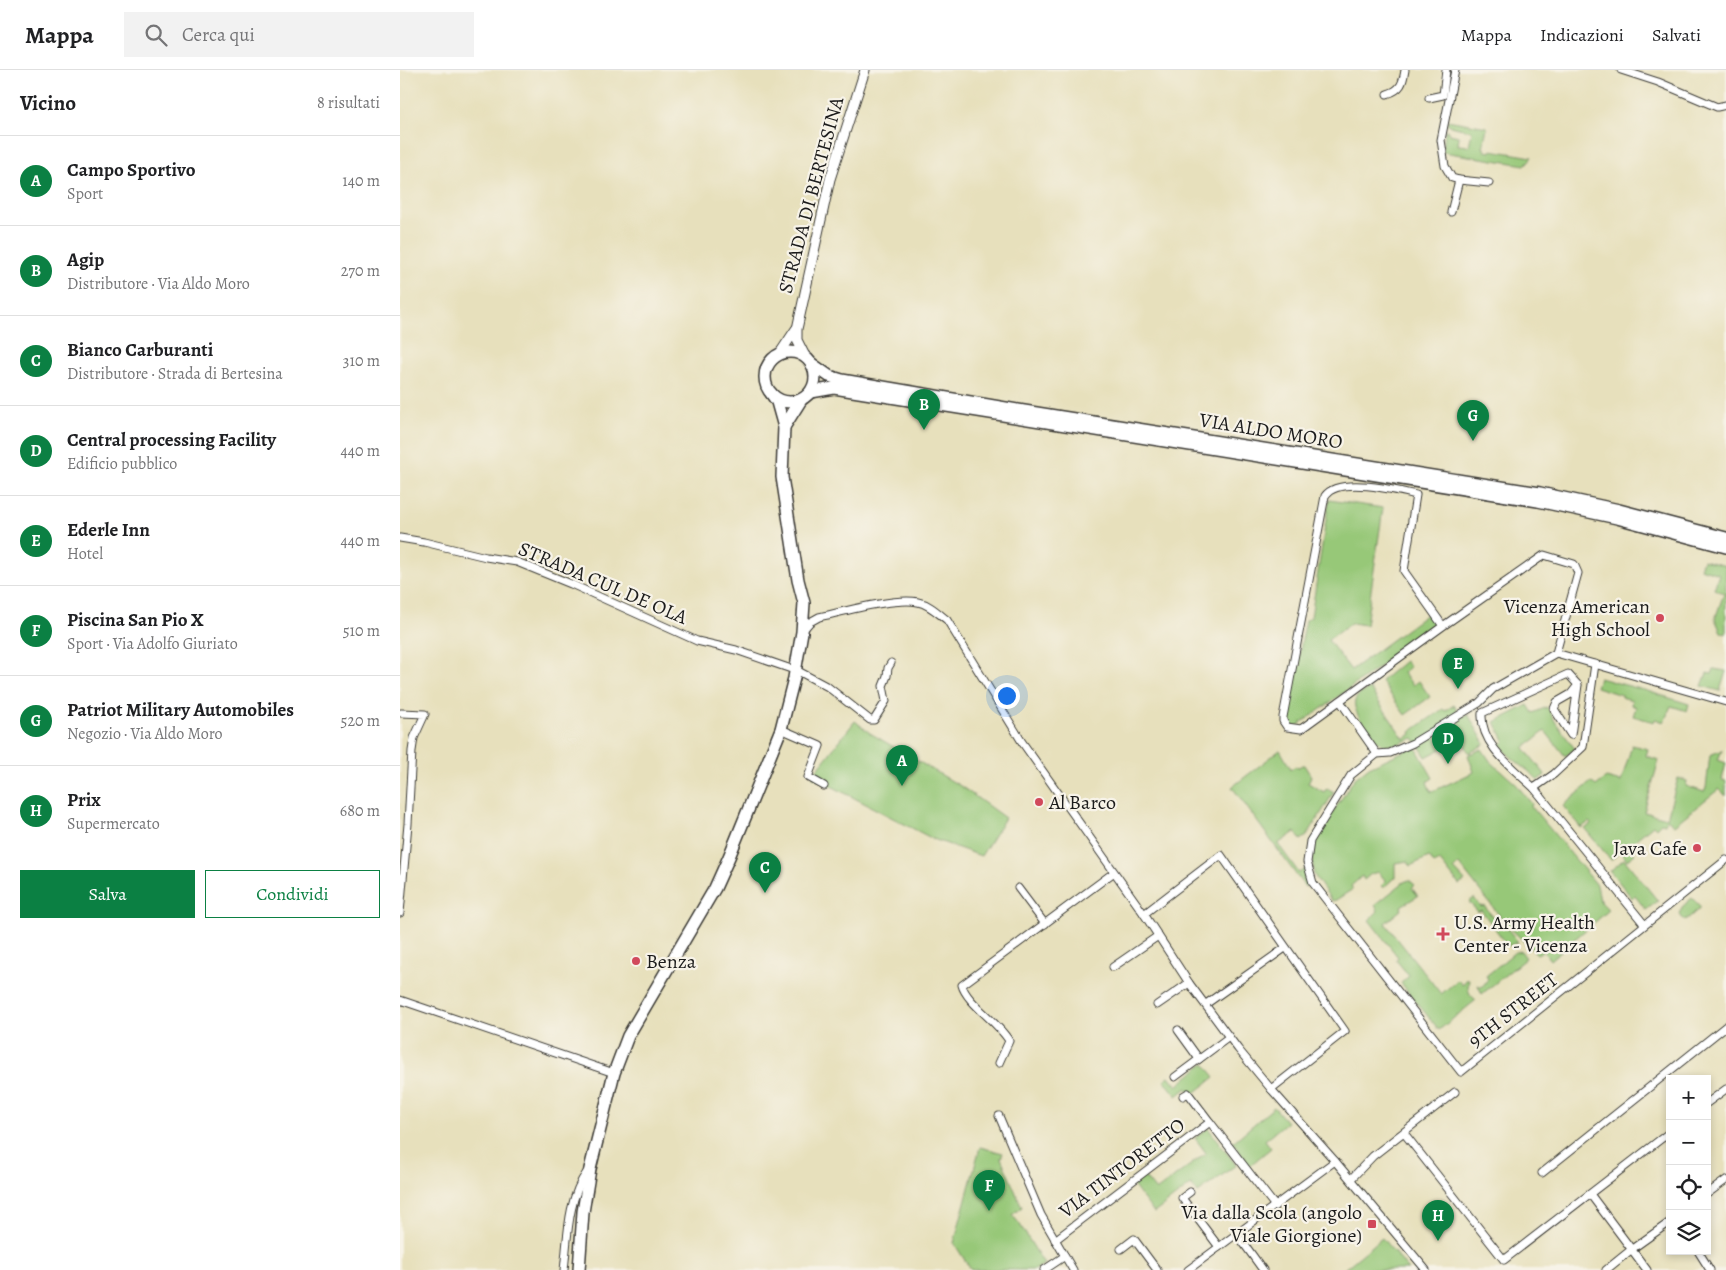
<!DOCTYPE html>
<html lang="it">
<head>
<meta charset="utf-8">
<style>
	:root { --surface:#fff; --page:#f2f2f2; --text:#202124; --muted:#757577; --line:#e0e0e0; --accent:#0b8043 }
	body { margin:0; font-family:Alegreya,serif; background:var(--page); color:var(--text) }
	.controls { position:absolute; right:15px; bottom:15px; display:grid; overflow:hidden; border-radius:0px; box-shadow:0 2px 8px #0003 }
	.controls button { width:45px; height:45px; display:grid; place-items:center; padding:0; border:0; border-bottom:1px solid var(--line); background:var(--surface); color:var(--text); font:25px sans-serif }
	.you { position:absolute; left:606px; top:625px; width:18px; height:18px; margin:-12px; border:4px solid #fff; border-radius:50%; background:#1a73e8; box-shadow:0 0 0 8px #1a73e833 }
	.badge { display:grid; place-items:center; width:32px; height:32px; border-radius:50%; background:var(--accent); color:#fff; font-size:16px; font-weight:700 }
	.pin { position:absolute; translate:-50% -41px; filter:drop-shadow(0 1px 2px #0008) }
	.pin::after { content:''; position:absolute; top:26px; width:18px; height:15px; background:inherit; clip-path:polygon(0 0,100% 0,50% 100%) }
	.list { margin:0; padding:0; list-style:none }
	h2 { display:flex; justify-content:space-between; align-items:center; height:65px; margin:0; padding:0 20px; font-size:21px }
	h2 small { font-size:16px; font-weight:400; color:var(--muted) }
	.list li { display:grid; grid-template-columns:32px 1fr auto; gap:15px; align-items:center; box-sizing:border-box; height:90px; padding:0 20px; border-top:1px solid var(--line) }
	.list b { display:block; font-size:19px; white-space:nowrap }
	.list p { margin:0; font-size:16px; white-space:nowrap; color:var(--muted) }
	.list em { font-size:16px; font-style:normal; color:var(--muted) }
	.actions { display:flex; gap:10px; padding:15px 20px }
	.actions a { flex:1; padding:11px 0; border:1px solid var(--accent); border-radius:0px; text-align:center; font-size:18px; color:var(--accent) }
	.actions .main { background:var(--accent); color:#fff }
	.icon { flex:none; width:28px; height:28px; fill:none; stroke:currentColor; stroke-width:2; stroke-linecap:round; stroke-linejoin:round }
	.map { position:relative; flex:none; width:1326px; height:1200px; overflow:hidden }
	header { display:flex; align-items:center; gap:30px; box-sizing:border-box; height:70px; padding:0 25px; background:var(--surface); border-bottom:1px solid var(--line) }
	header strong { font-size:24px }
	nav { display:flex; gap:28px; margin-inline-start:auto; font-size:18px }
	.search { width:350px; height:45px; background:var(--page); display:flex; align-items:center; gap:12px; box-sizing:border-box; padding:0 18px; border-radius:0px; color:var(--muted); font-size:19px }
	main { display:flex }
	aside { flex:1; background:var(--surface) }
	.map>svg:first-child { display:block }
	.green { fill:#97c878; stroke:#5a724a }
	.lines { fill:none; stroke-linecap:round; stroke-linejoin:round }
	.minor-casing { stroke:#3a3934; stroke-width:9 }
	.tertiary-casing { stroke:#3a3934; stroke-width:11 }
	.primary-casing { stroke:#3a3934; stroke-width:14 }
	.minor { stroke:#fff; stroke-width:7 }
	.tertiary { stroke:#fff; stroke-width:9 }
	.primary { stroke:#fff; stroke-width:11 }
	.poi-dot { fill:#d1495b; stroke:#f7f3e8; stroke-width:2 }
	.labels { text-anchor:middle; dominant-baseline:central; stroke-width:4.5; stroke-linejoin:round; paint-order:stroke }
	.street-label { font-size:20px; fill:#1c1c1c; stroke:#f7f3e8 }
	.poi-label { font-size:20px; fill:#1c1c1c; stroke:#f7f3e8; text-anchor:end }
</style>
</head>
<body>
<header>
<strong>Mappa</strong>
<div class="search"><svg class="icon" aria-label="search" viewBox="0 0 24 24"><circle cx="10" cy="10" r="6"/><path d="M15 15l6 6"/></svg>Cerca qui</div>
<nav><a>Mappa</a><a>Indicazioni</a><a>Salvati</a></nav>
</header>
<main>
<aside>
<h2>Vicino<small>8 risultati</small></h2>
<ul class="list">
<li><span class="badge">A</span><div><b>Campo Sportivo</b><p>Sport</p></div><em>140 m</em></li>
<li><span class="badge">B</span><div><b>Agip</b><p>Distributore · Via Aldo Moro</p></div><em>270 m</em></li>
<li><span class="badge">C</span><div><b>Bianco Carburanti</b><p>Distributore · Strada di Bertesina</p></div><em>310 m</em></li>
<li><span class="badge">D</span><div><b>Central processing Facility</b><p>Edificio pubblico</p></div><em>440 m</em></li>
<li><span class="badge">E</span><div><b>Ederle Inn</b><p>Hotel</p></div><em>440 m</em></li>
<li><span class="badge">F</span><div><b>Piscina San Pio X</b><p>Sport · Via Adolfo Giuriato</p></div><em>510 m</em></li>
<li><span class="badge">G</span><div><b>Patriot Military Automobiles</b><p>Negozio · Via Aldo Moro</p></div><em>520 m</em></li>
<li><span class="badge">H</span><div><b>Prix</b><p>Supermercato</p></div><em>680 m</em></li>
</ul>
<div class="actions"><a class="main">Salva</a><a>Condividi</a></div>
</aside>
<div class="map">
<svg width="1326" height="1200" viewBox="0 0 1326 1200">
	<rect width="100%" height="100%" fill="#f7f3e8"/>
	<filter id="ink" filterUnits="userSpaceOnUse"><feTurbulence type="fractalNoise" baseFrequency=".02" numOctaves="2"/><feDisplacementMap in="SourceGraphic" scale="10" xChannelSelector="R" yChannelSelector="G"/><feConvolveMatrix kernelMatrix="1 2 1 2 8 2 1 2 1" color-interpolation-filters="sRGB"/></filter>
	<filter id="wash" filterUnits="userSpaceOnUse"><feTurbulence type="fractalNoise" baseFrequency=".0096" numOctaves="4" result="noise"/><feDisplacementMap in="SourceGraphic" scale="20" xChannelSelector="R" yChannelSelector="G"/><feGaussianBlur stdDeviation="1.12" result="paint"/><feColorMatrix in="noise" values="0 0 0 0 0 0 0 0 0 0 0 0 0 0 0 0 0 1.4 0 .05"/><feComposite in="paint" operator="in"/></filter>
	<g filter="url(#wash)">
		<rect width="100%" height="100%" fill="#e7e0bc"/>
		<g class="green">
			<path d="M 1047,50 L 1087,57 L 1083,78 L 1085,79 L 1085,81 L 1091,82 L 1091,80 L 1132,87 L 1125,95 L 1043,82 L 1045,60 L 1047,60 L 1049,64 L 1059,66 L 1058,75 L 1069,76 L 1072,61 L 1050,56 L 1047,53 Z"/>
			<path d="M 929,430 L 983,438 L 966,555 L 951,553 L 928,570 L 951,600 L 1027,544 L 1036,556 L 896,657 L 890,655 L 886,649 L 906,550 L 911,547 Z"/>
			<path d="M 1303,490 L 1326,496 L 1326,564 L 1321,562 L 1315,549 L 1324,523 L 1314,519 L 1319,504 L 1300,498 Z"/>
			<path d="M 1005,591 L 1010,597 L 1003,603 L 1013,615 L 1019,611 L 1030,627 L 1005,645 L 981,611 Z"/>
			<path d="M 1314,599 L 1326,601 L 1320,621 L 1302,616 L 1307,603 L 1312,604 Z"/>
			<path d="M 1199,608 L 1244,620 L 1289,634 L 1287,641 L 1271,636 L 1264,652 L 1255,649 L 1254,652 L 1233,646 L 1236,637 L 1231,635 L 1232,630 L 1221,627 L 1221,625 L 1196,617 Z"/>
			<path d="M 970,619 L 1004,669 L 1011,664 L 1010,662 L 1043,639 L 1045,641 L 1054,635 L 1062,647 L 1068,644 L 1085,674 L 1069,683 L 1053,653 L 1048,655 L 1054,672 L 1026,687 L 1014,668 C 1004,671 994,677 984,675 C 974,672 951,641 955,631 C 957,624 964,622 970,619 Z"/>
			<path d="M 1128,635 L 1133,643 L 1147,637 L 1156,653 L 1175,679 L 1165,686 L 1145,661 L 1124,678 L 1144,703 L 1145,705 L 1138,710 C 1126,697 1109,689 1100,674 L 1105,672 L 1095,652 Z"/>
			<path d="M 455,651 L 470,663 L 562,717 L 605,748 L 581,786 L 533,769 L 412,706 Z"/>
			<path d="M 1232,675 L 1248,679 L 1246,686 L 1259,690 L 1244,742 L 1267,748 L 1278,708 L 1287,711 L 1286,716 L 1304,722 L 1306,718 L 1310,685 L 1322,680 L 1318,690 L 1326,693 L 1322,710 L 1326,711 L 1326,726 L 1319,719 L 1274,755 L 1267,749 L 1265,754 L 1261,753 L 1256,758 L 1253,755 L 1228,776 L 1235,784 L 1227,790 L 1220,782 L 1211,790 L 1185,759 L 1191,754 L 1189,752 L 1181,758 L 1163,736 L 1191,712 L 1196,716 L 1206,708 L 1221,712 Z"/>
			<path d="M 1015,676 L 1033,708 L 1027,712 L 1031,722 L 1074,702 L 1068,685 L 1082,679 L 1090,691 L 1116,714 L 1132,734 L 1131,736 L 1197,815 L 1200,831 L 1207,838 L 1208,841 L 1150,890 L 1143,881 L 1137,884 L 1106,854 L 1059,794 L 1054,799 L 1065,811 L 1059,815 L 1040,791 L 1034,794 L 1029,787 L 1010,796 L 1008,791 L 995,793 L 995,807 L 983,818 L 981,816 L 986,811 L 978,802 L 971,804 L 964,810 L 962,806 L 951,816 L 953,819 L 936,830 L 932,831 L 914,805 L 913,796 L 914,772 L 954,709 L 969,697 Z"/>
			<path d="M 880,680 L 891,699 L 896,696 L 897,698 L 902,695 L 904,695 L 911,706 L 908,713 L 924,722 L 927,718 L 934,722 L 907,766 L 901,770 L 895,762 L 878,774 L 899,803 L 905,799 L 908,815 L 905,817 L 832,717 Z"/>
			<path d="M 1224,789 L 1258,831 L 1246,840 L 1235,826 L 1232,828 L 1210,801 Z"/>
			<path d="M 1009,810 L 1015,815 L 1012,818 L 1018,826 L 1001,836 L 1002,839 L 985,853 L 1041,924 L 1058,910 L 1062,915 L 1067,909 L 1069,909 C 1067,919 1068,924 1076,930 L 1039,960 L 1001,913 L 1009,906 L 996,890 L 998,887 L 969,850 L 978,841 L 975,835 L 1004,812 Z"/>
			<path d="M 1074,828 L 1081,837 L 1084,836 L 1099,854 L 1103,853 L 1118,872 L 1108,876 L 1081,840 L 1078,842 L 1069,832 Z"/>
			<path d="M 1292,828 L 1301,837 L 1285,851 L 1280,845 L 1282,837 Z"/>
			<path d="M 1121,881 L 1126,888 L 1082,924 L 1078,915 L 1082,917 L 1088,909 L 1086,906 L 1115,882 Z"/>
			<path d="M 804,993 L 815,1007 L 792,1025 L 787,1018 L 777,1026 L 764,1010 L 769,1006 L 777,1016 Z"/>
			<path d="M 874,1037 L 887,1052 L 865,1070 L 871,1078 L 848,1097 L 833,1072 Z"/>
			<path d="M 808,1058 L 836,1095 L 798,1123 L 791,1115 L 754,1143 L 732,1114 L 743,1105 L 756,1121 L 806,1083 L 795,1068 Z"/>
			<path d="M 580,1077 L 603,1083 L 601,1088 L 622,1137 L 612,1145 L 619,1153 L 644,1194 L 635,1200 L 571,1200 L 554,1173 Z"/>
			<path d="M 982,1168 L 1009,1200 L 943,1200 Z"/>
		</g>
	</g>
	<g filter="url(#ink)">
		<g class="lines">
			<g class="minor-casing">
				<g id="minor">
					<path d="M 1221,0 L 1258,12 L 1317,37 L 1326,35"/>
					<path d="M 987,24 C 1001,20 1003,13 1005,0"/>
					<path d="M 1029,28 L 1043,25 L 1046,0"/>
					<path d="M 1059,110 L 1089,113"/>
					<path d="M 1051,142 L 1059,110 L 1052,108 L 1045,96 L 1041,70 L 1055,0"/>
					<path d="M 0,468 L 24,472 L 86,487 L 117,492 L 171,514 L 297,571 L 336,580 L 400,602 L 428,617 L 470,650 L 474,650 L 486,631 L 483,616 L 487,606 L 488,598 L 491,593"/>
					<path d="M 1043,556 L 1004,501 L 1016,425 C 996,420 938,406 925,426 L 883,647 L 883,651 L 887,657 L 901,659 L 1043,556 L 1144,485 L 1174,494 L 1178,503 L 1156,583 L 1093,619 L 1079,633 L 1013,673 L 990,683 L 977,684 L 951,705 L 910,771 L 907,792 L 913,813 L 1061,1002 L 1326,790"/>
					<path d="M 403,560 L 410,552 L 419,547 C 442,542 496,527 518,532 C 529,534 538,543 547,550 L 622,672 L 744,844 L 789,913 L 838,979 L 871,1019 L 935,1091 L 1026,1200"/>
					<path d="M 1156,583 L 1326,632"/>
					<path d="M 1195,594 L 1183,677 L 1154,704 L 1134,718 L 1244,854"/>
					<path d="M 940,631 L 977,684"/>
					<path d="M 381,659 L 420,676 L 408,707 L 424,716"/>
					<path d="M 1134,718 C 1113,698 1080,675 1082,643 L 1168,604 L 1178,615 L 1171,624 L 1157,632 L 1154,639 L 1171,665 L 1178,615"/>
					<path d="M 618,818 L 645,854"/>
					<path d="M 0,843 L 8,754 L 12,681 L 14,668 L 25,644 L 1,643"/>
					<path d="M 744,844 L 821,785 L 945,961 L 871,1019"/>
					<path d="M 713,897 L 758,866"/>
					<path d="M 0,930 L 214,1003"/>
					<path d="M 806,934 L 885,878"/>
					<path d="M 757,935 L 789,913"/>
					<path d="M 778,960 L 799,989"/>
					<path d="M 599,993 L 609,971 C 599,953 566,932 562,915 L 713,803"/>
					<path d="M 775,1007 L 829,967"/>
					<path d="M 783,1026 L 788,1023 L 810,1052"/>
					<path d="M 1307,1033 L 1326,1019"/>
					<path d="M 599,1046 L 641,1145 L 673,1200"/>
					<path d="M 1004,1063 L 1104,1190 L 1270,1062"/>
					<path d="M 1142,1103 L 1326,956"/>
					<path d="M 951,1109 L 973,1086 L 1055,1022"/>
					<path d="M 790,1122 L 782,1128 L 819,1177"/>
					<path d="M 1190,1124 L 1247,1200"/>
					<path d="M 1307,1124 L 1326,1110"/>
					<path d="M 837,1164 L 863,1200"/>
					<path d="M 655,1170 L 810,1052 L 875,1136"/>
					<path d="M 721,1179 L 734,1169 L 757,1200"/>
					<path d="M 1298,1181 L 1310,1200"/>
					<path d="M 164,1200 C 168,1167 167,1130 187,1102"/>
					<path d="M 644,1200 L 665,1186"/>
					<path d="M 788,1200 L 935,1091"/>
					<path d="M 1206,1200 L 1232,1179 L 1270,1152"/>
				</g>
			</g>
			<g class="tertiary-casing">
				<g id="tertiary">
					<path d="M 378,286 L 396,259"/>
					<path d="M 406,288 L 397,270 L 397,259 L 430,109 L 465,0"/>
				</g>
			</g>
			<g class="primary-casing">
				<g id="primary">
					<circle cx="390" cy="307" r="25"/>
					<path d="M 412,294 L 429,306 L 442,310 L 624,341 L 1140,423 L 1219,440 L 1326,468"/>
					<path d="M 411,322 L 434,318 L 1138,431 L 1217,448 L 1326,477"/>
					<path d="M 384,357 L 401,330"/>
					<path d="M 179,1200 L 183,1142 L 190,1099 L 214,1003 L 228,966 L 315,818 L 329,787 L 381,659 L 394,608 L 402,562 L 404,533 L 398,510 L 382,407 L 384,357 L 377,332 L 371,323"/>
				</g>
			</g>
			<use href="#minor" class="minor"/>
			<use href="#tertiary" class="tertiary"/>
			<use href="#primary" class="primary"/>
		</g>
	</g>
	<g class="poi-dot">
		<circle cx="1260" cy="548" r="5"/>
		<circle cx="639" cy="732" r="5"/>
		<circle cx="1297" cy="778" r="5"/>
		<path d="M1040.5 856.5h5v5h5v5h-5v5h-5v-5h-5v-5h5z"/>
		<circle cx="236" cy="891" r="5"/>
		<rect x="967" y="1149" width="10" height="10" rx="2.5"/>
	</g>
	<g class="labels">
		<g class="street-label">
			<text transform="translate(411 125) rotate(-75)">STRADA DI BERTESINA</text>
			<text transform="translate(871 361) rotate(9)">VIA ALDO MORO</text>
			<text transform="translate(203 513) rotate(23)">STRADA CUL DE OLA</text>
			<text transform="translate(1113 940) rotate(-38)">9TH STREET</text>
			<text transform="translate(722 1098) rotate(-37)">VIA TINTORETTO</text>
		</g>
		<g class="poi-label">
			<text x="1250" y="536">Vicenza American<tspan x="1250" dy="23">High School</tspan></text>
			<text x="649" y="732" text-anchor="start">Al Barco</text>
			<text x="1287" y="778">Java Cafe</text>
			<text x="1054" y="852" text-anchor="start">U.S. Army Health<tspan x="1054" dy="23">Center - Vicenza</tspan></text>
			<text x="246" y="891" text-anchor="start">Benza</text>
			<text x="962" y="1142">Via dalla Scola (angolo<tspan x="962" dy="23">Viale Giorgione)</tspan></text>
		</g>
	</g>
</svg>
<div class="controls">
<button>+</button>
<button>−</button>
<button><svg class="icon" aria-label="locate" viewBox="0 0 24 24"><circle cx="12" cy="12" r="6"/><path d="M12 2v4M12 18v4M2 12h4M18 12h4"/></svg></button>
<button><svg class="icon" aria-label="layers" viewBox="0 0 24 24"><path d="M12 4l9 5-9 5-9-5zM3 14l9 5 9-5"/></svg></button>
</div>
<div class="you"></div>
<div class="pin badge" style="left:502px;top:716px">A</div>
<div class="pin badge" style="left:524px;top:360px">B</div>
<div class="pin badge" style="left:365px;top:823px">C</div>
<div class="pin badge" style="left:1048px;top:694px">D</div>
<div class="pin badge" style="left:1058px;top:619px">E</div>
<div class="pin badge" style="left:589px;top:1141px">F</div>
<div class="pin badge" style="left:1073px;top:371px">G</div>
<div class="pin badge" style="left:1038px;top:1171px">H</div>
</div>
</main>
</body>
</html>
